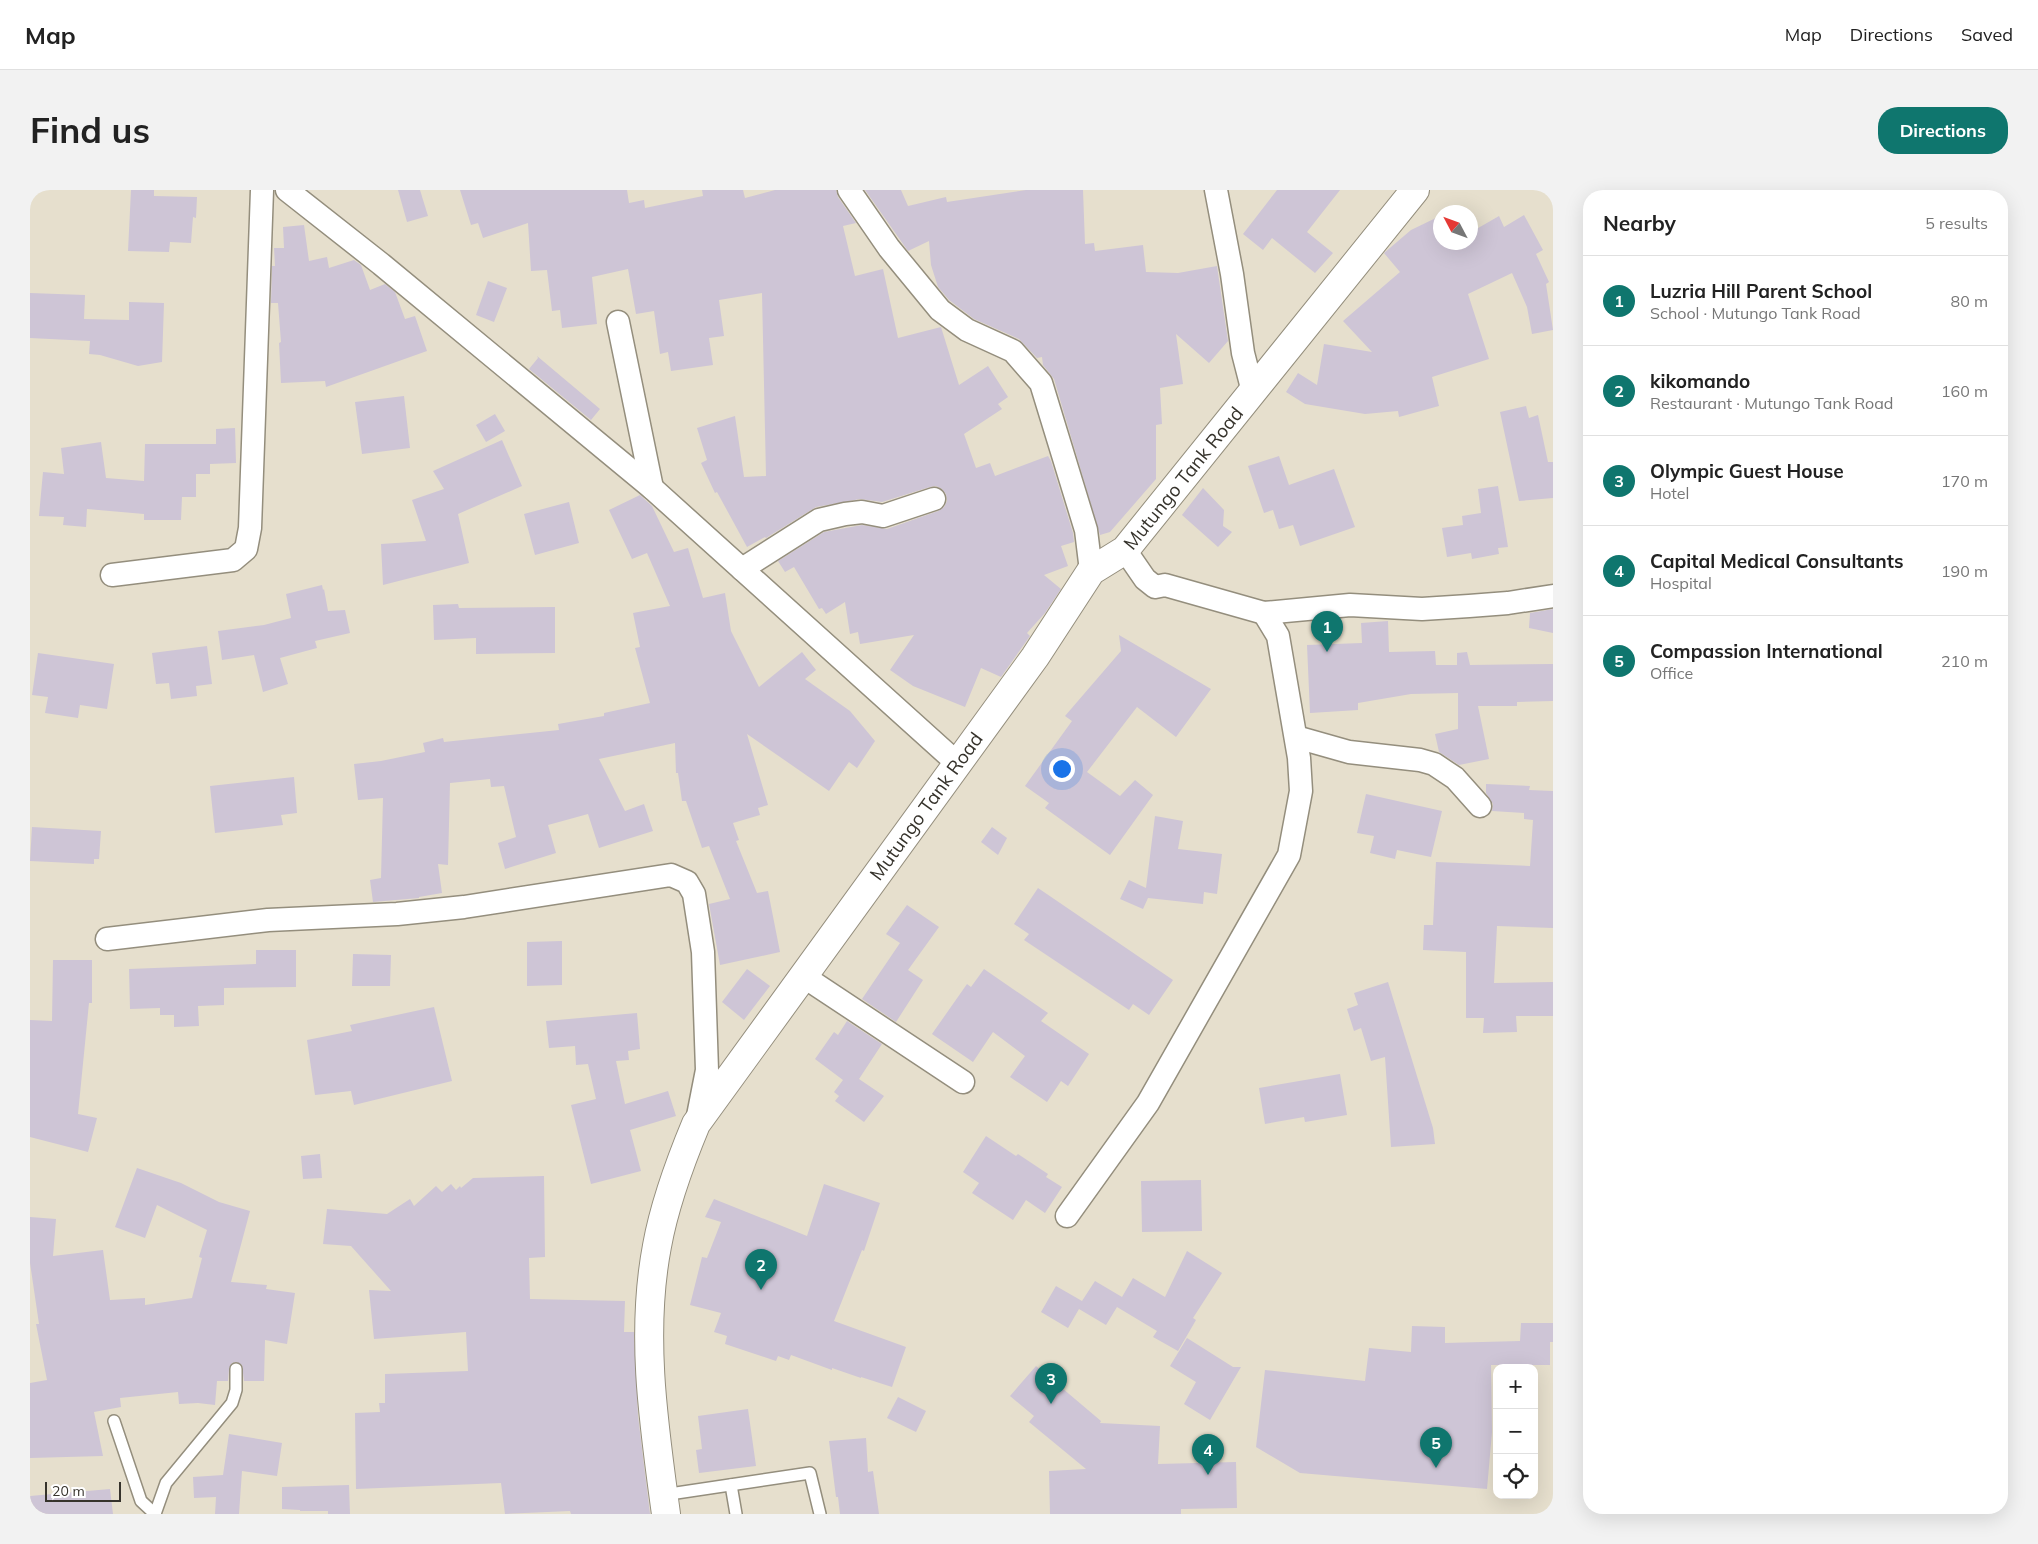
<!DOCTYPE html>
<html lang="en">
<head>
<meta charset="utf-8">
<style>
	:root { --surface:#fff; --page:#f2f2f2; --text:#222; --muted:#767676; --line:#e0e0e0; --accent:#0f766e }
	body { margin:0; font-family:Mulish,sans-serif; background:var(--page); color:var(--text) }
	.controls { position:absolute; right:15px; bottom:15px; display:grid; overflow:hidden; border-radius:10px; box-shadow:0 5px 20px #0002 }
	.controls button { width:45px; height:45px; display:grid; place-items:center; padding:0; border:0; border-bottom:1px solid var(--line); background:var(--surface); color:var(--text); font:25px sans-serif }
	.compass { position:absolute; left:1403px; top:15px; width:45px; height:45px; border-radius:50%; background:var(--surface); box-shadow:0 5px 20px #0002; rotate:311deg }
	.scale { position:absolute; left:15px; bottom:12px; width:76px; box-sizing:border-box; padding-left:5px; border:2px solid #36332c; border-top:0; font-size:14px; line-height:18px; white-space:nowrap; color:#36332c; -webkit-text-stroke:4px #fff; paint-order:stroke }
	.you { position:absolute; left:1031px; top:578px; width:18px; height:18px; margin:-12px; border:4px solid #fff; border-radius:50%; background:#1a73e8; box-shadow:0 0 0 8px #1a73e833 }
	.badge { display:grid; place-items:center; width:32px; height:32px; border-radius:50%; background:var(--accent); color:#fff; font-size:16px; font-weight:700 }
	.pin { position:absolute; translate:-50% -41px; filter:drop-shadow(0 1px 2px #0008) }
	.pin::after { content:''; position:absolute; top:26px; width:18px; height:15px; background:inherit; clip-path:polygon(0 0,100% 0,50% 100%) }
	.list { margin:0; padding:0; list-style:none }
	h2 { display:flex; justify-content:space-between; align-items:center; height:65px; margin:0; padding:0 20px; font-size:21px }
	h2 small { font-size:16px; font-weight:400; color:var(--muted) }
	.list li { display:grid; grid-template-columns:32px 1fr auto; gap:15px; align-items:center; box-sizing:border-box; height:90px; padding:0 20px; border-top:1px solid var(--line) }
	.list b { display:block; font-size:19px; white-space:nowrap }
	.list p { margin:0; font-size:16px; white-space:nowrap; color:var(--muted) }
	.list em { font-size:16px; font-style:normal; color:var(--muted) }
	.icon { flex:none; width:28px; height:28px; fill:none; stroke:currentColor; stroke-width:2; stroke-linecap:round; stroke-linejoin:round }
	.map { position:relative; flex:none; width:1523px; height:1324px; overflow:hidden; border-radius:20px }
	header { display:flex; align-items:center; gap:30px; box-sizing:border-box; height:70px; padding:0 25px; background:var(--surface); border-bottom:1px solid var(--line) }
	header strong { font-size:24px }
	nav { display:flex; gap:28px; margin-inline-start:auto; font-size:18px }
	.intro { display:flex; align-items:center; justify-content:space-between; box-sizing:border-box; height:120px; padding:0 30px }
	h1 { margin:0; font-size:35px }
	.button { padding:12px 22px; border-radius:20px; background:var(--accent); color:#fff; font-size:18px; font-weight:700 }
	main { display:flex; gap:30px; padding:0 30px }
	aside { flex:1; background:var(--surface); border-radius:20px; box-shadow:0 5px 20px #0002 }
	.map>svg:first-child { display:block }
	.building { fill:#cec5d6 }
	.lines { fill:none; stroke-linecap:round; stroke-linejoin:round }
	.service-casing { stroke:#948e7d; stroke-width:14 }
	.minor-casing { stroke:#948e7d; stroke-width:25 }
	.tertiary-casing { stroke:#948e7d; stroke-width:30 }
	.service { stroke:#fff; stroke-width:11 }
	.minor { stroke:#fff; stroke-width:22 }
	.tertiary { stroke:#fff; stroke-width:28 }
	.labels { text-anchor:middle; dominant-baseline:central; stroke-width:4.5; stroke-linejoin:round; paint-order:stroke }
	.street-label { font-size:19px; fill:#36332c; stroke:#fff }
</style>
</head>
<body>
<header>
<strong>Map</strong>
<nav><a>Map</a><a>Directions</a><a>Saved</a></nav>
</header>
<div class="intro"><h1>Find us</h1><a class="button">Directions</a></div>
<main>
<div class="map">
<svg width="1523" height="1324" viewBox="0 0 1523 1324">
	<rect width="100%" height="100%" fill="#e6dfcd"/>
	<g class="building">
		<path d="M 101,0 L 124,0 L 124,6 L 167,7 L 166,28 L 163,27 L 161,53 L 140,52 L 139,62 L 98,61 Z"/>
		<path d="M 368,0 L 390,0 L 398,26 L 377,32 Z"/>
		<path d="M 430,0 L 597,0 L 599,13 L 614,10 L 615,18 L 673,6 L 672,0 L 713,0 L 715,8 L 745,0 L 806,0 L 808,7 L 826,33 L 813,36 L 825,86 L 853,79 L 868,148 L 911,137 L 929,195 L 958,176 L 978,207 L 968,214 L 972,219 L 934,244 L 946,278 L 960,273 L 965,286 L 1018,266 L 1021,271 L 1043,343 L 1044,352 L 1031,356 L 1038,376 L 1014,385 L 1031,399 L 1015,423 L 997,443 L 1000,446 L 971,487 L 951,478 L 935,517 L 883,496 L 860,480 L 884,445 L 830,454 L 828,442 L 820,444 L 815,412 L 796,424 L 792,418 L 789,419 L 764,377 L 755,382 L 748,371 L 794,342 L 832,335 L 857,339 L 908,321 L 914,317 L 917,311 L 916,304 L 912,299 L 906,296 L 900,297 L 852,312 L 830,309 L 786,317 L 736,348 L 735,347 L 717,357 L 687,302 L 685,303 L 671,273 L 677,270 L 667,238 L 705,226 L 714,287 L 736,286 L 732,103 L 689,110 L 694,146 L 679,148 L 683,175 L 641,181 L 638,162 L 630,164 L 624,121 L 606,124 L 598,79 L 562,87 L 567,134 L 532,138 L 530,120 L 522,121 L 517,80 L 501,81 L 498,33 L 453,48 L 448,33 L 441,35 Z"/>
		<path d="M 835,0 L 871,0 L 878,16 L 916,7 L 917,12 L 996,0 L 1053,0 L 1055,54 L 1064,53 L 1065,61 L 1113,55 L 1116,82 L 1148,83 L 1187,76 L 1198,151 L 1179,173 L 1146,144 L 1153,194 L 1130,198 L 1132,234 L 1126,235 L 1126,289 L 1080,342 L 1070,345 L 1024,189 L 1013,175 L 1012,167 L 1007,168 L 989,149 L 944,129 L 919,110 L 908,97 L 901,75 L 899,51 L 878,61 Z"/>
		<path d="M 1247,0 L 1310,0 L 1277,42 L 1303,63 L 1285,83 L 1242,48 L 1233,60 L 1213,44 Z"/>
		<path d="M 1494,25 L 1513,60 L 1506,64 L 1519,92 L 1516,94 L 1523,140 L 1502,144 L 1497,117 L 1482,83 L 1438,104 L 1459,169 L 1402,187 L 1409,216 L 1369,227 L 1368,221 L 1335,224 L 1275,214 L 1256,202 L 1268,183 L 1287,195 L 1294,154 L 1342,162 L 1313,131 L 1370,82 L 1354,63 L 1381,40 L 1410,26 L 1410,52 L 1440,52 L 1440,38 L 1443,41 L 1469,26 L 1474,37 Z"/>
		<path d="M 274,35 L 279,71 L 297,67 L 299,78 L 324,70 L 331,75 L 340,100 L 355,94 L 365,102 L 375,129 L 385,126 L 397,161 L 296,197 L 295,191 L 251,193 L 249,153 L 251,152 L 248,113 L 241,113 L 242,76 L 245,76 L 244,58 L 254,58 L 253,37 Z"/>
		<path d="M 458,91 L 477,98 L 464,132 L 446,125 Z"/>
		<path d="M 0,103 L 55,105 L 54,129 L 99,130 L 99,112 L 134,113 L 132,172 L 108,176 L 70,165 L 59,164 L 60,151 L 0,148 Z"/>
		<path d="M 507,166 L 570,219 L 561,230 L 499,179 L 508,168 Z"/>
		<path d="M 374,206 L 380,258 L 332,264 L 325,212 Z"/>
		<path d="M 1496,216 L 1499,228 L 1508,225 L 1518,272 L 1523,272 L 1523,308 L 1489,311 L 1470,222 Z"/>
		<path d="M 465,224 L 475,241 L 456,252 L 446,235 Z"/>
		<path d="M 205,238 L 206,273 L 180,274 L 180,284 L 166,284 L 166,307 L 152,307 L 151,330 L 114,330 L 114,324 L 57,319 L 56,337 L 33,335 L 34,327 L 9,326 L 13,282 L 34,284 L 31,258 L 71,252 L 76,288 L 114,291 L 115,254 L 186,254 L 186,239 Z"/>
		<path d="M 472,250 L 492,296 L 428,324 L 439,373 L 353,395 L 351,354 L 396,351 L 382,310 L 414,299 L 403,281 Z"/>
		<path d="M 1249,266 L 1259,295 L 1304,279 L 1325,337 L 1270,356 L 1263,335 L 1249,339 L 1243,320 L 1234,323 L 1218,276 Z"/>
		<path d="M 1468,296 L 1478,357 L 1468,358 L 1469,364 L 1442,369 L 1441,363 L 1417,367 L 1412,338 L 1433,335 L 1432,326 L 1451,323 L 1448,299 Z"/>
		<path d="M 1173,298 L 1194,320 L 1193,336 L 1202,342 L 1188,357 L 1152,325 Z"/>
		<path d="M 610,305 L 622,316 L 644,362 L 658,358 L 673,408 L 695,403 L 701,441 L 729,497 L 772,462 L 786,480 L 775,489 L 820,521 L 845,551 L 827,578 L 819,572 L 799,601 L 717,544 L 738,615 L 728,618 L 730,625 L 703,633 L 709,650 L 706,651 L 727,703 L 738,701 L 750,762 L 690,775 L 679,714 L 700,709 L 679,656 L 672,658 L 656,611 L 652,611 L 648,583 L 646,583 L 645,553 L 569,569 L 595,621 L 614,614 L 623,641 L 569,658 L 558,624 L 518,635 L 526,663 L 475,679 L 468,653 L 486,647 L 474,596 L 461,597 L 460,589 L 420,593 L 418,675 L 408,674 L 412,703 L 389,707 L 389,708 L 343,712 L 340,690 L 351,688 L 353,608 L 328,610 L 324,574 L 351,571 L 395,562 L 393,553 L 413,548 L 414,552 L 529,540 L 528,534 L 574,526 L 574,523 L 620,513 L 605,458 L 610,457 L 603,423 L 640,416 L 617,363 L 602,369 L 579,320 Z"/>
		<path d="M 539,312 L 549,353 L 505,365 L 494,324 Z"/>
		<path d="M 292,395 L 293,400 L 294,399 L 298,421 L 315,420 L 320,443 L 285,451 L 287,458 L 250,468 L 258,494 L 233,502 L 224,465 L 192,470 L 188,441 L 234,435 L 261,428 L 256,404 Z"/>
		<path d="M 428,414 L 429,418 L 525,417 L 525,463 L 446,464 L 446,448 L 404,450 L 403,415 Z"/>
		<path d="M 1523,419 L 1523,443 L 1499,438 L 1500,423 Z"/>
		<path d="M 1358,431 L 1359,462 L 1405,461 L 1406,475 L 1427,475 L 1427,463 L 1437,462 L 1440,475 L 1523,474 L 1523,511 L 1487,512 L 1487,516 L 1448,516 L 1459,569 L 1429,575 L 1409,562 L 1405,544 L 1428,539 L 1428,503 L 1381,504 L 1328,513 L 1328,520 L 1280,523 L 1277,455 L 1332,453 L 1331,433 Z"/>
		<path d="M 1089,445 L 1181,499 L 1146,547 L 1107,517 L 1057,582 L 1090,606 L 1105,590 L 1123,605 L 1080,665 L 1015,618 L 1019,613 L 995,596 L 1042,531 L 1035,526 L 1091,461 Z"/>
		<path d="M 177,456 L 182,494 L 166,496 L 167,506 L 141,509 L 139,493 L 126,494 L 122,463 Z"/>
		<path d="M 8,463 L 84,474 L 77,519 L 50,515 L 48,528 L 15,523 L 18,507 L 2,505 Z"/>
		<path d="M 264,587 L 267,623 L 251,625 L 253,635 L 185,643 L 180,596 Z"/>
		<path d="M 1456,594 L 1500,596 L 1499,600 L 1523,601 L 1523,738 L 1467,736 L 1464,793 L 1523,792 L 1523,826 L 1486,826 L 1487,842 L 1453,843 L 1454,828 L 1436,828 L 1436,762 L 1393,760 L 1394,735 L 1403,735 L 1406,672 L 1500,676 L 1503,630 L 1494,629 L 1494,623 L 1462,621 L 1463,614 L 1456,603 Z"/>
		<path d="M 1336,604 L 1412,621 L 1401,667 L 1367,660 L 1365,669 L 1340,663 L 1344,646 L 1327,643 Z"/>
		<path d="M 1125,626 L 1153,631 L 1148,659 L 1192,664 L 1187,704 L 1174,702 L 1173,714 L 1118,708 L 1113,719 L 1090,709 L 1099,690 L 1116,698 Z"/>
		<path d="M 2,637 L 71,641 L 69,669 L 64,669 L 64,674 L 0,671 Z"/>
		<path d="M 962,637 L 977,648 L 968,665 L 951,652 Z"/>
		<path d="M 1008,698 L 1143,790 L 1119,825 L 1103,814 L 1099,820 L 994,750 L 999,744 L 984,734 Z"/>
		<path d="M 877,715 L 909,737 L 878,780 L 893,790 L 866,832 L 832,809 L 870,753 L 856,744 Z"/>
		<path d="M 532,751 L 532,795 L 497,796 L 497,752 Z"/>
		<path d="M 226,760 L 266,760 L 266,797 L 194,798 L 194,815 L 168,816 L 169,836 L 144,837 L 144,825 L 130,825 L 130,818 L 100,819 L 99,779 L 226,774 Z"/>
		<path d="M 323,764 L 361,765 L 360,796 L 322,796 Z"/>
		<path d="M 23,770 L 62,770 L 62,813 L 59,813 L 48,924 L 67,928 L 58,962 L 0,947 L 0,830 L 22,831 Z"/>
		<path d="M 717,779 L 740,796 L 714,830 L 692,812 Z"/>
		<path d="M 954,779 L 1018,823 L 1011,831 L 1059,864 L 1038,896 L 1031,891 L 1017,912 L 980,887 L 995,866 L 963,842 L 943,872 L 902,844 L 937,794 L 941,797 Z"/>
		<path d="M 1358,792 L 1403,938 L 1405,954 L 1361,957 L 1355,867 L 1341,871 L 1331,838 L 1324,841 L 1317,819 L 1328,815 L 1324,803 Z"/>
		<path d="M 404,817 L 422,891 L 324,915 L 321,901 L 285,905 L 277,850 L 322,841 L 320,835 Z"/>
		<path d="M 607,823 L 610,859 L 598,861 L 599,870 L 586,871 L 595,914 L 638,901 L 646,926 L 600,940 L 611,981 L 561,994 L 541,915 L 566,909 L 558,874 L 546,875 L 545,856 L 519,858 L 516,831 Z"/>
		<path d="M 817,831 L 852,854 L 829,889 L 854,906 L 834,932 L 805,911 L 809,906 L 804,902 L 813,890 L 785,869 L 804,842 L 808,845 Z"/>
		<path d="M 1310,884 L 1317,925 L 1275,932 L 1274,927 L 1235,934 L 1229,898 Z"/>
		<path d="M 956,946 L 986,966 L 988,964 L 1018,984 L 1016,987 L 1032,997 L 1015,1023 L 996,1010 L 983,1030 L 942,1003 L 949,993 L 933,982 Z"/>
		<path d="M 290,964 L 292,988 L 273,989 L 271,966 Z"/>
		<path d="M 107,978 L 151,993 L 189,1012 L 220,1021 L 201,1092 L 237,1095 L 236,1099 L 265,1103 L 257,1154 L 235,1150 L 234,1191 L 214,1191 L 212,1175 L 206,1172 L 202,1173 L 199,1179 L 198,1191 L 187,1191 L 185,1215 L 168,1213 L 149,1214 L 148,1202 L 90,1208 L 91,1217 L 64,1222 L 73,1266 L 0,1268 L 0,1193 L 17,1190 L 6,1134 L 9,1134 L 0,1073 L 0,1027 L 26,1029 L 23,1066 L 73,1060 L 80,1110 L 115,1108 L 115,1115 L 162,1108 L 172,1068 L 169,1067 L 177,1040 L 127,1015 L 115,1048 L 85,1037 Z"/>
		<path d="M 514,986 L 515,1067 L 499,1068 L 500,1109 L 595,1111 L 594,1142 L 604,1142 L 608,1226 L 620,1324 L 541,1324 L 540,1321 L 475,1324 L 471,1293 L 326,1299 L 325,1223 L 350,1222 L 349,1213 L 355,1213 L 355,1184 L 438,1181 L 436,1142 L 344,1149 L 339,1100 L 361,1101 L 321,1056 L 293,1054 L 297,1019 L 357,1024 L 380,1009 L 384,1016 L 406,996 L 412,1002 L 421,994 L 426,1000 L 430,996 L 431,998 L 443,988 Z"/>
		<path d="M 1171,990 L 1172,1041 L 1112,1042 L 1111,991 Z"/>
		<path d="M 794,994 L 850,1013 L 834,1061 L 832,1060 L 804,1131 L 876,1157 L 862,1197 L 831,1187 L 831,1188 L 802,1178 L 802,1180 L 761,1165 L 759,1170 L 748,1166 L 746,1171 L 695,1154 L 697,1146 L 684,1142 L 691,1123 L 660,1115 L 672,1067 L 677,1068 L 691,1032 L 675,1027 L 684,1009 L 777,1046 Z"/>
		<path d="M 1157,1061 L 1192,1083 L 1163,1128 L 1166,1130 L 1148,1161 L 1123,1147 L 1127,1141 L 1087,1117 L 1076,1135 L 1049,1119 L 1038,1138 L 1011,1122 L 1026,1096 L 1052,1111 L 1065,1091 L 1092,1107 L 1103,1088 L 1135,1107 Z"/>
		<path d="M 1491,1133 L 1523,1133 L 1523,1152 L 1520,1152 L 1520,1175 L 1461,1175 L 1462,1242 L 1457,1299 L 1270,1283 L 1226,1257 L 1235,1180 L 1335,1191 L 1339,1158 L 1381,1162 L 1382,1136 L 1415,1137 L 1415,1153 L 1490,1151 Z"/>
		<path d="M 1157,1148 L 1203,1177 L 1211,1177 L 1180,1230 L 1154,1214 L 1166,1192 L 1140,1176 Z"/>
		<path d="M 1006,1176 L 1071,1231 L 1070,1233 L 1130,1236 L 1128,1274 L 1206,1272 L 1207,1318 L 1151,1319 L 1151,1324 L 1020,1324 L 1019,1281 L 1056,1279 L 999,1232 L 1004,1226 L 980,1206 Z"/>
		<path d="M 868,1207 L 896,1221 L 886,1242 L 857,1228 Z"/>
		<path d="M 718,1219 L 726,1276 L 669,1283 L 666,1260 L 672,1259 L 668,1226 Z"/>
		<path d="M 199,1244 L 252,1253 L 247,1286 L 212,1281 L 209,1324 L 185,1324 L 186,1307 L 164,1308 L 163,1287 L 193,1285 Z"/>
		<path d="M 836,1248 L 838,1282 L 843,1281 L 849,1324 L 810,1324 L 808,1307 L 806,1307 L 799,1251 Z"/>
		<path d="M 319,1295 L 320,1324 L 298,1324 L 298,1321 L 270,1321 L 270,1320 L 252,1319 L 252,1297 Z"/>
		<path d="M 80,1299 L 83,1324 L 0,1324 L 0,1306 Z"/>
	</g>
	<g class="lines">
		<g class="service-casing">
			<g id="service">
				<path d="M 84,1231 L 111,1311 L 125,1324"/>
				<path d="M 701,1295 L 706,1324"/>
				<path d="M 633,1305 L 780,1283 L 790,1324"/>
				<path d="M 125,1324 L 136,1293 L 202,1213 L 206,1200 L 206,1179"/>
			</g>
		</g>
		<g class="minor-casing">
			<g id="minor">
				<path d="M 257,0 L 351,74 L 622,298 L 927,573"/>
				<path d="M 819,0 L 859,58 L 910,120 L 937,140 L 983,161 L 1011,193 L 1056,340 L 1061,381"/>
				<path d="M 1186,0 L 1202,84 L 1213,163 L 1223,202"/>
				<path d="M 588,132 L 622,298"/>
				<path d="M 1095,360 L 1115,389 L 1125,397 L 1135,395 L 1234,423 L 1320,415 L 1392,419 L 1439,416 L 1478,413 L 1523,406"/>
				<path d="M 712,379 L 789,330 L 815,324 L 832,322 L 853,326 L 904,309"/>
				<path d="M 82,385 L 203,370 L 216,359 L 220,338 L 232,0"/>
				<path d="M 1266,547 L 1319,562 L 1390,570 L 1404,574 L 1425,588 L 1450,616"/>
				<path d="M 77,749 L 238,730 L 367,724 L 434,717 L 641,685 L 657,692 L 664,704 L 673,762 L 677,880 L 667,931"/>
				<path d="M 773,786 L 933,892"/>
				<path d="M 1037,1026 L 1118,913 L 1259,665 L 1271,601 L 1269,568 L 1248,446 L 1234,423"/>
			</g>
		</g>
		<g class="tertiary-casing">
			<path id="tertiary" d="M 636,1324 C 624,1236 610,1145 627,1056 C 634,1017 651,970 666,934 L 1005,467 L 1061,381 L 1095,360 L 1385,0"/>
		</g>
		<use href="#service" class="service"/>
		<use href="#minor" class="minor"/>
		<use href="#tertiary" class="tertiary"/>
	</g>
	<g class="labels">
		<g class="street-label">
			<text transform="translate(1153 288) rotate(-51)">Mutungo Tank Road</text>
			<text transform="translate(896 616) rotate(-54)">Mutungo Tank Road</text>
		</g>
	</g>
</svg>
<div class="controls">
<button>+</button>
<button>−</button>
<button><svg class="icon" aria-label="locate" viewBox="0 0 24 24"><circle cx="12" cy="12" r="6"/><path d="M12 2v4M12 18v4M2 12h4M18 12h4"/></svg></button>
</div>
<svg class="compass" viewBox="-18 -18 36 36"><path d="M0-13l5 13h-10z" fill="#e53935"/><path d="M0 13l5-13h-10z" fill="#767676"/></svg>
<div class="scale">20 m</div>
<div class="you"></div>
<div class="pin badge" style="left:1297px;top:462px">1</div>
<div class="pin badge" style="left:731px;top:1100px">2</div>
<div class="pin badge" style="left:1021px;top:1214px">3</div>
<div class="pin badge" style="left:1178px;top:1285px">4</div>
<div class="pin badge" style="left:1406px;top:1278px">5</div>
</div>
<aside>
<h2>Nearby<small>5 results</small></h2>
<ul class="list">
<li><span class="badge">1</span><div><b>Luzria Hill Parent School</b><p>School · Mutungo Tank Road</p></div><em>80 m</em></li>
<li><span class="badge">2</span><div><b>kikomando</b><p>Restaurant · Mutungo Tank Road</p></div><em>160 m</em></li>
<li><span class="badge">3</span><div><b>Olympic Guest House</b><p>Hotel</p></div><em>170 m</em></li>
<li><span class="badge">4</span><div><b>Capital Medical Consultants</b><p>Hospital</p></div><em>190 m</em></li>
<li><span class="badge">5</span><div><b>Compassion International</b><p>Office</p></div><em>210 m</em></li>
</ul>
</aside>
</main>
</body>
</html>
